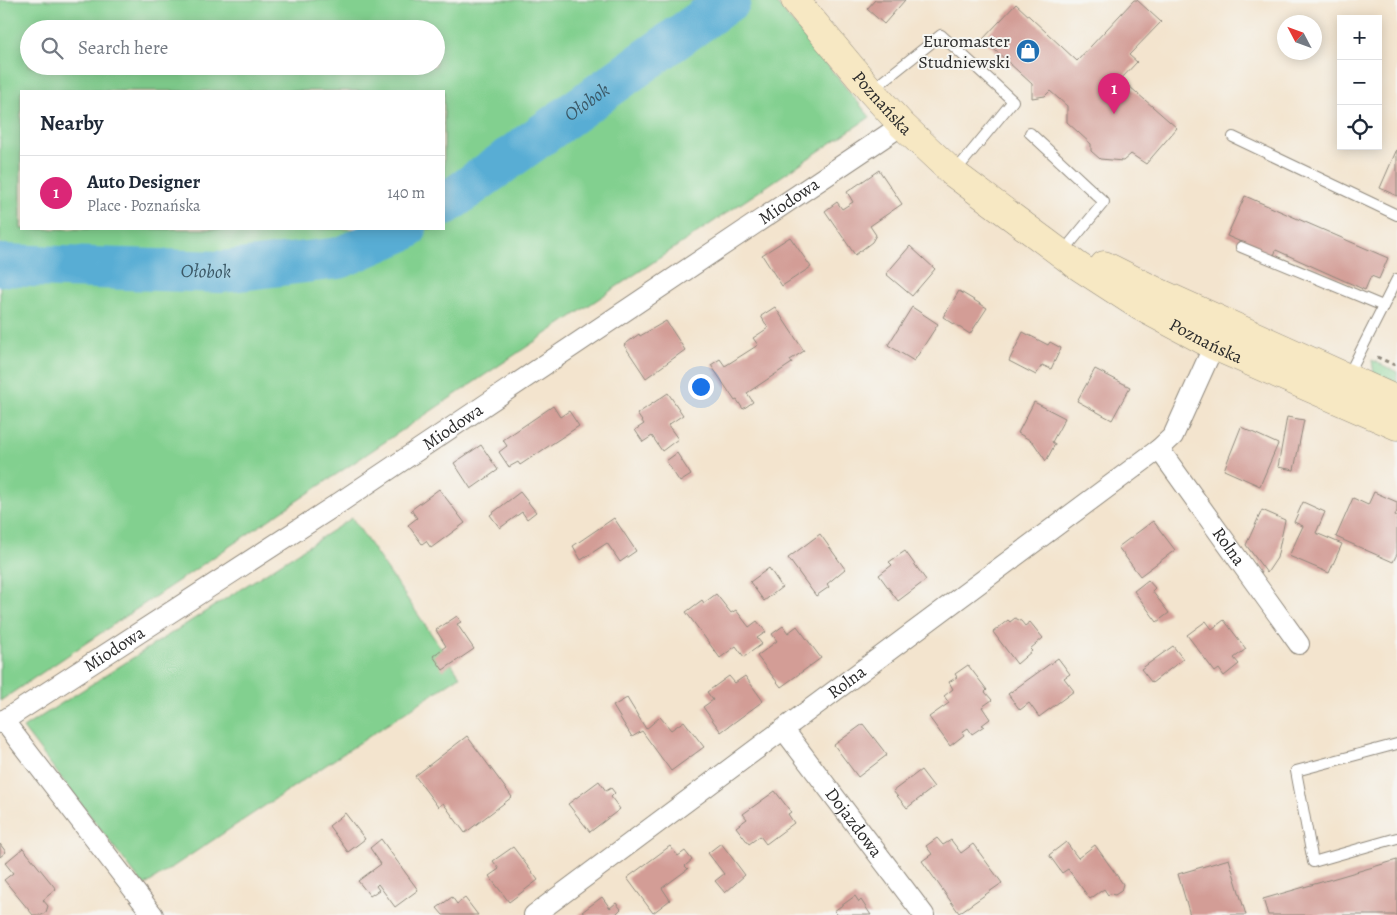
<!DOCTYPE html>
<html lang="en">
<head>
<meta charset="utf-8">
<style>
	:root { --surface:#fff; --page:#f6f6f7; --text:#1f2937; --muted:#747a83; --line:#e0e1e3; --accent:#db2777 }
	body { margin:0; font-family:Alegreya,serif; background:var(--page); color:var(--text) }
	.controls { position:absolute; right:15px; top:15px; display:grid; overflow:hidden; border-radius:0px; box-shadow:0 2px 12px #0003 }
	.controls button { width:45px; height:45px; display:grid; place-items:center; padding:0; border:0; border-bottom:1px solid var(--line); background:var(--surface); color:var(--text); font:25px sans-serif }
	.compass { position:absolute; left:1277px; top:15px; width:45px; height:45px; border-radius:50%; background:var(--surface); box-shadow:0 2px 12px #0003; rotate:311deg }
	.you { position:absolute; left:700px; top:386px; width:18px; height:18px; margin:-12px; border:4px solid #fff; border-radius:50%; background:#1a73e8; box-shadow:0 0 0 8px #1a73e833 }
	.badge { display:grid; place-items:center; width:32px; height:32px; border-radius:50%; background:var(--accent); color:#fff; font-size:16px; font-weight:700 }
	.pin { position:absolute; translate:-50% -41px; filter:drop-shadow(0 1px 2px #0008) }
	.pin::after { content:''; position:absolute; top:26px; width:18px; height:15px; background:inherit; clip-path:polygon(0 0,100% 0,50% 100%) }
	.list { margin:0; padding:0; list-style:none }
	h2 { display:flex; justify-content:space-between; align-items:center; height:65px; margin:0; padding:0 20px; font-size:21px }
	h2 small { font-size:16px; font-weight:400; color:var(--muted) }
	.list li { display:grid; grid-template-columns:32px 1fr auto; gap:15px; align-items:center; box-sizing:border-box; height:75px; padding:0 20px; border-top:1px solid var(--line) }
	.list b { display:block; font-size:19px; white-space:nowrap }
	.list p { margin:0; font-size:16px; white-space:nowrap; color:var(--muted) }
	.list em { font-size:16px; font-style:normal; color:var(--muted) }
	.icon { flex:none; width:28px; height:28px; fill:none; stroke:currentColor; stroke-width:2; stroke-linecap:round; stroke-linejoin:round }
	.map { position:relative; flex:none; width:1397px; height:915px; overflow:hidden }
	.search { position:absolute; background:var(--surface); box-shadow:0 2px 12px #0003; left:20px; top:20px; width:425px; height:55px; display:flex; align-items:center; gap:12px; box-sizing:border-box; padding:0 18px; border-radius:28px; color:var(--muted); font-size:19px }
	.panel { position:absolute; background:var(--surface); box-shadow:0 2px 12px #0003; left:20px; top:90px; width:425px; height:140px; border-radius:0px }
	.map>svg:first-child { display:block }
	.green { fill:#82d08f; stroke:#567e5d; fill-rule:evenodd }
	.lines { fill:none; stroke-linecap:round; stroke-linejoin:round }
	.river { stroke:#58add4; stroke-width:42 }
	.building { fill:#d39d96 }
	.lane-casing { stroke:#8f887c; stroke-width:12 }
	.street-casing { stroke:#8f887c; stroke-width:22 }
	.secondary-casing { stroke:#8f887c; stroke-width:29 }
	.path { stroke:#8f887c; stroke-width:3; stroke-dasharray:4 4; stroke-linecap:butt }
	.lane { stroke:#fff; stroke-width:10 }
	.street { stroke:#fff; stroke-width:20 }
	.secondary { stroke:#f7e8c3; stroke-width:28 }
	.labels { text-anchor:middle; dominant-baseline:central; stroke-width:4; stroke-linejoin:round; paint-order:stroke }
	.poi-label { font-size:18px; fill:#2b2b2b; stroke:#f6f6f2; text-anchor:end }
	.street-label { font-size:18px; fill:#2b2b2b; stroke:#f6f6f2 }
	.water-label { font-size:19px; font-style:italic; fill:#3b5866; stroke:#f6f6f2 }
</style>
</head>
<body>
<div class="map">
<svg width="1397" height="915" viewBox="0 0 1397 915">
	<rect width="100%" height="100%" fill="#f6f6f2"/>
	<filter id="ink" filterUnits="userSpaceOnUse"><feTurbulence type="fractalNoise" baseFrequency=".02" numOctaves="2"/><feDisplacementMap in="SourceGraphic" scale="10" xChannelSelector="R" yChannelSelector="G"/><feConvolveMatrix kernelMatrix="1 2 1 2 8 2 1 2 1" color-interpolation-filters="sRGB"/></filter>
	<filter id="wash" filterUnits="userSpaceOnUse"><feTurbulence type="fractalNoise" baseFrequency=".0096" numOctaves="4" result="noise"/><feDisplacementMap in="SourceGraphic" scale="20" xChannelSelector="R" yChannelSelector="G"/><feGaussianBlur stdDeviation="1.12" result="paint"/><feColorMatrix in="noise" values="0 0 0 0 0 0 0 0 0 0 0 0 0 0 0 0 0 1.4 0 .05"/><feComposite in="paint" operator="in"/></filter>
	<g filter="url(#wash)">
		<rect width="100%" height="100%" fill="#f3e4ce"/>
		<g class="green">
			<path d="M 0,0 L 774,0 L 870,117 L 325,482 L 0,701 ZM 29,29 L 436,29 L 436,66 L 29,66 ZM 21,91 L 444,91 L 444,229 L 21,229 Z"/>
			<path d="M 1372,360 L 1397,372 L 1397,390 L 1374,374 Z"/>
			<path d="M 352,518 L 460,676 L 144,886 L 23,728 Z"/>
		</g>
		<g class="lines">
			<g class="river">
				<path id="s1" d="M 444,205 L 730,0"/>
				<path id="s2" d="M 0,265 L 222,272 L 339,258 L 406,229"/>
			</g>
		</g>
		<g id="blocks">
			<g class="building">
				<path d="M 875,0 L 905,0 L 884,24 L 867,9 Z"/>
				<path d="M 1134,0 L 1137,0 L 1161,22 L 1129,55 L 1137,62 L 1121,79 L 1177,128 L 1146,164 L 1131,154 L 1123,161 L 1100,159 L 1091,151 L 1091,144 L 1067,122 L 1067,106 L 1050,91 L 1045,96 L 1032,98 L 1032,84 L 983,39 L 1016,4 L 1077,61 Z"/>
				<path d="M 1397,149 L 1397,196 L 1380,188 Z"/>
				<path d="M 879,170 L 902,204 L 870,226 L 876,235 L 872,242 L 855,255 L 825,211 L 837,202 L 842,209 L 853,202 L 847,192 Z"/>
				<path d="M 1245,196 L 1388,258 L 1379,279 L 1371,276 L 1365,290 L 1276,250 L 1274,256 L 1227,236 Z"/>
				<path d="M 790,237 L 811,267 L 782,286 L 762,255 Z"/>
				<path d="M 910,246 L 935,269 L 912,296 L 886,274 Z"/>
				<path d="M 959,291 L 987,308 L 970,334 L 943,317 Z"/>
				<path d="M 775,307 L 804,351 L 790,360 L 792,363 L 747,393 L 753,402 L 743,409 L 737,400 L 735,401 L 711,365 L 720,359 L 725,366 L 758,345 L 753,338 L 768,328 L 761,316 Z"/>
				<path d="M 912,307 L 938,324 L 914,361 L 888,345 Z"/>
				<path d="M 666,321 L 685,350 L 646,378 L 624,345 L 639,334 L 640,336 Z"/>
				<path d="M 1023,332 L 1048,345 L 1050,342 L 1061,348 L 1051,369 L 1042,365 L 1036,375 L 1009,361 Z"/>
				<path d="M 1095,369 L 1130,387 L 1112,420 L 1077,401 Z"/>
				<path d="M 668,393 L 683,415 L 668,425 L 678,439 L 662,451 L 652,436 L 643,442 L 635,430 L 644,424 L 637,414 Z"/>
				<path d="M 1034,402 L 1065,418 L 1052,442 L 1055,444 L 1046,461 L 1033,442 L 1018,433 Z"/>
				<path d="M 553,406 L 560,417 L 569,411 L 579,426 L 520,465 L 518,462 L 509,467 L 499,452 L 507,446 L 503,440 Z"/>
				<path d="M 1287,417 L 1304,420 L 1294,470 L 1278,467 Z"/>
				<path d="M 1241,427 L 1278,444 L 1260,486 L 1224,470 Z"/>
				<path d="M 481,445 L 498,470 L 471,489 L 454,463 Z"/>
				<path d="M 677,453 L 691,475 L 680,482 L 666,461 Z"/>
				<path d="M 439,489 L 465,523 L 431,548 L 426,541 L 422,544 L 408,525 L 417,518 L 411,510 Z"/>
				<path d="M 520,492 L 536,512 L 527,519 L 522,512 L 500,528 L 490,515 Z"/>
				<path d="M 1374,492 L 1397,502 L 1397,511 L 1395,516 L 1397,517 L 1397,554 L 1393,562 L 1336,537 L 1353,498 L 1368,505 Z"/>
				<path d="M 1303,502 L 1325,512 L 1316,533 L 1342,544 L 1329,573 L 1289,556 L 1303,526 L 1294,522 Z"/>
				<path d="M 1262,510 L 1285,520 L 1277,558 L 1267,573 L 1246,545 Z"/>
				<path d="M 614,518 L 636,551 L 620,562 L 607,543 L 581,560 L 573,546 Z"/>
				<path d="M 1153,521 L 1175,550 L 1140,576 L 1118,547 Z"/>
				<path d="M 820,534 L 845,569 L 827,584 L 829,587 L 816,596 L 788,558 Z"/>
				<path d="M 905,551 L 926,580 L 898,601 L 879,575 L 892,565 L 889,562 Z"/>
				<path d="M 769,568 L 782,587 L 764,601 L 750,582 Z"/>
				<path d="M 1148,580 L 1155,588 L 1152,591 L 1169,613 L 1157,622 L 1134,591 Z"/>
				<path d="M 716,594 L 731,613 L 736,610 L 749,627 L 757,621 L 766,632 L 757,638 L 762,644 L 744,657 L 736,646 L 720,658 L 686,612 L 702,600 L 704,603 Z"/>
				<path d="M 457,616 L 461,622 L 457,624 L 474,649 L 443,670 L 433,656 L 446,646 L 436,630 Z"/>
				<path d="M 1015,618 L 1021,621 L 1025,626 L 1030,622 L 1043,638 L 1030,649 L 1032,651 L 1017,664 L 993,632 L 1008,620 L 1010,622 Z"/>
				<path d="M 1224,620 L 1246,649 L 1234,658 L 1239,664 L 1224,676 L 1219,669 L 1215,672 L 1187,635 L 1206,621 L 1212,629 Z"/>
				<path d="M 783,626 L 788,633 L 797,626 L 821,658 L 781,687 L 757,656 L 777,641 L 772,634 Z"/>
				<path d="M 1173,646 L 1183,659 L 1152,683 L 1141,669 Z"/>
				<path d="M 1058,658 L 1070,674 L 1064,678 L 1074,691 L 1039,717 L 1029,703 L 1020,710 L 1008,694 Z"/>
				<path d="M 968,665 L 987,690 L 985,692 L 992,700 L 982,707 L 990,719 L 982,725 L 984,726 L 972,734 L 968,728 L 962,732 L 964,735 L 950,746 L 929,717 L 949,703 L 944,696 L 953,689 L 949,682 L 957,677 L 955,674 Z"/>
				<path d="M 729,676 L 735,683 L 745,676 L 763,701 L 721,732 L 703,707 L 713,700 L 707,692 Z"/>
				<path d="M 627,698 L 646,729 L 660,717 L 671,730 L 684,721 L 704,747 L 671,771 L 642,731 L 632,737 L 613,706 Z"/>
				<path d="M 863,724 L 887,755 L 858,777 L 834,745 Z"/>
				<path d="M 467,736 L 512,797 L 465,833 L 443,803 L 438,807 L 415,776 Z"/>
				<path d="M 921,770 L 934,787 L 907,808 L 893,791 Z"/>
				<path d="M 599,781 L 606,791 L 611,788 L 615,793 L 611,797 L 620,809 L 590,832 L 568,804 Z"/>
				<path d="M 775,791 L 791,812 L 788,814 L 794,823 L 766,844 L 760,836 L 749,844 L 736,827 L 747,819 L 743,814 Z"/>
				<path d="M 345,813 L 365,839 L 348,852 L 329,826 Z"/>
				<path d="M 937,838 L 943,845 L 951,840 L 961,853 L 973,844 L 1002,883 L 959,913 L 922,861 L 932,854 L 926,846 Z"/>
				<path d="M 381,839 L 418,890 L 395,907 L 378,884 L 376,886 L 379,890 L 370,896 L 358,881 L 381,864 L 370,848 Z"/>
				<path d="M 1066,842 L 1078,858 L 1095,845 L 1123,884 L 1121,891 L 1115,895 L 1110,894 L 1108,895 L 1104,889 L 1090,899 L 1068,869 L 1062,873 L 1049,855 Z"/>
				<path d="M 721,843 L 745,875 L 725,893 L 715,881 L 724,874 L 708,853 Z"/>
				<path d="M 0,844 L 6,852 L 0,857 Z"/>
				<path d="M 670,846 L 678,856 L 685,851 L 692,860 L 685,866 L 688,869 L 662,888 L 670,900 L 653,913 L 627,878 Z"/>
				<path d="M 513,847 L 538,880 L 509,902 L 489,876 L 499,869 L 493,861 Z"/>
				<path d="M 23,848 L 56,889 L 43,900 L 48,906 L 46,912 L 42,915 L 33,915 L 4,880 L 13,873 L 5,863 Z"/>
				<path d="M 1229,859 L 1246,915 L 1190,915 L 1178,874 Z"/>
				<path d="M 1397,860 L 1397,915 L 1268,915 L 1263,899 Z"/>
				<path d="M 855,896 L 859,902 L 861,900 L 871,915 L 838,915 L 834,911 Z"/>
				<path d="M 452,897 L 457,904 L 465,898 L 478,915 L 443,915 L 437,908 Z"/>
				<path d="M 602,897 L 610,908 L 616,903 L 621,909 L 615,915 L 578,915 Z"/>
			</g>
		</g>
	</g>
	<g filter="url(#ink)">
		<use href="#blocks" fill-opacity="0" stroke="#8f887c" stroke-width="1"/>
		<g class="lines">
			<g class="lane-casing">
				<g id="lane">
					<path d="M 872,90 L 941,35 L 1013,101 L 954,173"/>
					<path d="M 1030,133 L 1104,202 L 1067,247"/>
					<path d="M 1233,137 L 1397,215"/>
					<path d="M 1241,247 L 1383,306"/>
					<path d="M 1348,376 L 1397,279"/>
					<path d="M 1397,744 L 1296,771 L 1313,862 L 1397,838"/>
				</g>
			</g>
			<g class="street-casing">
				<g id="street">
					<path id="s3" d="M 1159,449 L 1299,644"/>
					<path d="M 3,720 L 153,915"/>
					<path id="s4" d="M 0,723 L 339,503 L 902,125"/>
					<path id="s5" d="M 784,730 L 924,915"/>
					<path id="s6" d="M 534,915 L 1159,449 L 1173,436 L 1219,334"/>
				</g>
			</g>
			<g class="secondary-casing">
				<g id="secondary">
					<path id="s7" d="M 795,0 L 871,91 L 902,125 L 953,173 L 1078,266 L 1141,307 L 1214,346 L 1397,426"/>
					<path d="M 1104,265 L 1158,292 L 1397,400"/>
				</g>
			</g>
			<path class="path" d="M 1377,357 L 1397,366"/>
			<use href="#lane" class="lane"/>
			<use href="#street" class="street"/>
			<use href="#secondary" class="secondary"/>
		</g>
	</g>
	<defs>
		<g id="shop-disc" transform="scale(1.25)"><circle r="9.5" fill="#1f6fb2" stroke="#f6f6f2"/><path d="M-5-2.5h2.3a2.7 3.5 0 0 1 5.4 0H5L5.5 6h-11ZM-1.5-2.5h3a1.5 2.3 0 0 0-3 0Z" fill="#fff"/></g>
	</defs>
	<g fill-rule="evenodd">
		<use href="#shop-disc" x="1028" y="51"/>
	</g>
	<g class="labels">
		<g class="poi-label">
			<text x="1010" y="41">Euromaster<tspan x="1010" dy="21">Studniewski</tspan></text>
		</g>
		<g class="street-label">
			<text stroke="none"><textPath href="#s7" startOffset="135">Poznańska</textPath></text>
			<text stroke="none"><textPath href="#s4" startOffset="946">Miodowa</textPath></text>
			<text stroke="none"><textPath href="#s7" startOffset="539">Poznańska</textPath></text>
			<text stroke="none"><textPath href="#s4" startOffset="541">Miodowa</textPath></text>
			<text stroke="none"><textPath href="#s3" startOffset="120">Rolna</textPath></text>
			<text stroke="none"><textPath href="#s4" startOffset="136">Miodowa</textPath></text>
			<text stroke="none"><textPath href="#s6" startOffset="390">Rolna</textPath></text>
			<text stroke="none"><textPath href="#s5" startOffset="116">Dojazdowa</textPath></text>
		</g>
		<g class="water-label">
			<text stroke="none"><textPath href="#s1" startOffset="176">Ołobok</textPath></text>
			<text stroke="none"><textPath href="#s2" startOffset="206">Ołobok</textPath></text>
		</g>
	</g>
</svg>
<div class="controls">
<button>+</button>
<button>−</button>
<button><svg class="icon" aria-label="locate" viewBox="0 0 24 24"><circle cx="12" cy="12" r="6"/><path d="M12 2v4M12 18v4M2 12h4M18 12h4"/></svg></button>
</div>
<svg class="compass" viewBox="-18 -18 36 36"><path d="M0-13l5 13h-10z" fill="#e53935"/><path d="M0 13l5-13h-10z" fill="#747a83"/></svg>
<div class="you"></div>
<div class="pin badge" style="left:1114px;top:114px">1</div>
<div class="search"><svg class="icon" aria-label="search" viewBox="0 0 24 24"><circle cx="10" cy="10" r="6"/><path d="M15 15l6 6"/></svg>Search here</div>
<section class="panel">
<h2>Nearby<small></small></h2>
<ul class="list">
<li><span class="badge">1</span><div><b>Auto Designer</b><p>Place · Poznańska</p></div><em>140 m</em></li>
</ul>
</section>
</div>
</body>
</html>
